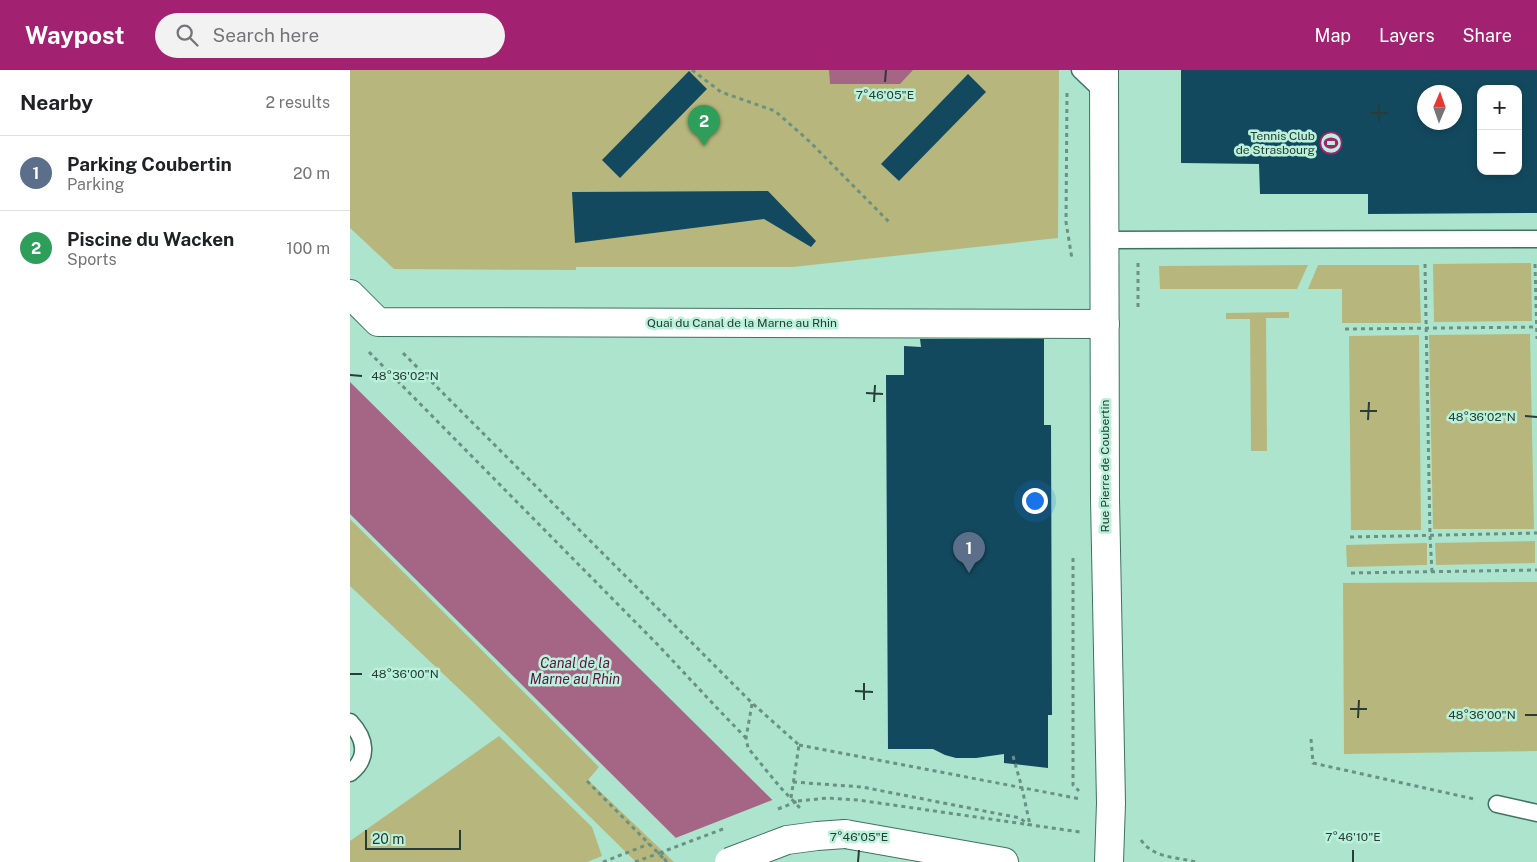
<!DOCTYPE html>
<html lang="en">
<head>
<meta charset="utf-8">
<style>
	:root { --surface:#fff; --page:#f2f2f2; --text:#202124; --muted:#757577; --line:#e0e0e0; --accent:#a32171 }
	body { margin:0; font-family:"Public Sans",sans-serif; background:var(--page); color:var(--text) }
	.controls { position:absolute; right:15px; top:15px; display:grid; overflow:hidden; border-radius:10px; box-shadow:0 2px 8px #0003 }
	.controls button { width:45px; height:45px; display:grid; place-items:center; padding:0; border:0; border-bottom:1px solid var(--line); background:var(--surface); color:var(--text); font:25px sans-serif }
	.compass { position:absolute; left:1067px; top:15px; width:45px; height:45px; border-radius:50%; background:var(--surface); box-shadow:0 2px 8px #0003; rotate:2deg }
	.scale { position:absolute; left:15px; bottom:12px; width:96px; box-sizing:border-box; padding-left:5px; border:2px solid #273d35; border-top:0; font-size:14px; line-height:18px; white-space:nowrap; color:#273d35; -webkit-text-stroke:4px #b9f1db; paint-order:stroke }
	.you { position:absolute; left:684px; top:430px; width:18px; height:18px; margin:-12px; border:4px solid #fff; border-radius:50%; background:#1a73e8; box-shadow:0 0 0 8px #1a73e833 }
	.badge { display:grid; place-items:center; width:32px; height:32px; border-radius:50%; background:var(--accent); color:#fff; font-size:16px; font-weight:700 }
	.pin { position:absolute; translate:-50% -41px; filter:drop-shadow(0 1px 2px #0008) }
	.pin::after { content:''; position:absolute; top:26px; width:18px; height:15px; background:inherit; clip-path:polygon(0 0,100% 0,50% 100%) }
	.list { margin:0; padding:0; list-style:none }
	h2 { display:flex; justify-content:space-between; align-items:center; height:65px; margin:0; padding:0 20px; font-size:21px }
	h2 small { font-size:16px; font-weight:400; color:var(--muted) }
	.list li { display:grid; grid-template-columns:32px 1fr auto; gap:15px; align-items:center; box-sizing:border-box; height:75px; padding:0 20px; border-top:1px solid var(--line) }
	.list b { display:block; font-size:19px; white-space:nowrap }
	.list p { margin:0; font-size:16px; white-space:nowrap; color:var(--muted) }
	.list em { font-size:16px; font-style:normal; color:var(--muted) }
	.icon { flex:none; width:28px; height:28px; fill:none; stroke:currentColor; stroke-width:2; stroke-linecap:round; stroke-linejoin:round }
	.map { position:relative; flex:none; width:1187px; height:792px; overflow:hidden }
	header { display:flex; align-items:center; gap:30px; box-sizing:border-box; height:70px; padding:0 25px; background:var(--accent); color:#fff }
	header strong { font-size:24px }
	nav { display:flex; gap:28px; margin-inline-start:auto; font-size:18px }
	.search { width:350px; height:45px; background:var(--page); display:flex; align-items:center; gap:12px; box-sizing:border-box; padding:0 18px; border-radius:28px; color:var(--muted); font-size:19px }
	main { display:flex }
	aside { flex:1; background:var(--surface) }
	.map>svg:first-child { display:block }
	.green { fill:#b7b77d }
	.water { fill:#a56686 }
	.pier { fill:#ace4ce }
	.building { fill:#13495e; fill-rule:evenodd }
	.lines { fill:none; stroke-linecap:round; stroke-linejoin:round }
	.service-casing { stroke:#3e7360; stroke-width:19 }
	.minor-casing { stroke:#3e7360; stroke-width:30 }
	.secondary-casing { stroke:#3e7360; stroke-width:30 }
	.path { stroke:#6a9182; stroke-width:3; stroke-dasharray:4 4; stroke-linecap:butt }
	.service { stroke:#fff; stroke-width:16 }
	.minor { stroke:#fff; stroke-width:28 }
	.secondary { stroke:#fff; stroke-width:28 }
	.secondary-bridge-casing { stroke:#3e7360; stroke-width:30; stroke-linecap:butt }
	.path-bridge { stroke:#6a9182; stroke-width:3; stroke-dasharray:4 4; stroke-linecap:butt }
	.secondary-bridge { stroke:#fff; stroke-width:28 }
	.ticks { fill:none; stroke:#273d35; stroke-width:2 }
	.labels { text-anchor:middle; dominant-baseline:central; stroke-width:5; stroke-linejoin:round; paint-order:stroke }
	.poi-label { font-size:12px; fill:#273d35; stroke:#b9f1db; text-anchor:end }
	.street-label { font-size:12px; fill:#273d35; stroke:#b9f1db }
	.water-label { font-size:14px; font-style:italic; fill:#611443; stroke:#b9f1db }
	.ticks-label { font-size:12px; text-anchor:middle; fill:#273d35; stroke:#b9f1db; stroke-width:5; stroke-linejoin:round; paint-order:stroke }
</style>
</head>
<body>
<header>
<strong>Waypost</strong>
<div class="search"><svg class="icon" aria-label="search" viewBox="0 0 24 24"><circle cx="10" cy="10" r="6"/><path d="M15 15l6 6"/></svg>Search here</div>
<nav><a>Map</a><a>Layers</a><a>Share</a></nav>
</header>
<main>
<aside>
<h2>Nearby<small>2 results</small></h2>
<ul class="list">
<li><span class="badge" style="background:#5c6f8a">1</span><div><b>Parking Coubertin</b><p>Parking</p></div><em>20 m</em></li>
<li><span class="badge" style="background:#2e9e5b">2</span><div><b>Piscine du Wacken</b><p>Sports</p></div><em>100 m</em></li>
</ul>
</aside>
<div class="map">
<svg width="1187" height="792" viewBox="0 0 1187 792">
	<rect width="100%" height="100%" fill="#ace4ce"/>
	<g class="green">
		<path d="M 0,0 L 709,0 L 708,168 L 443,197 L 226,197 L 226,200 L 44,199 L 0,158 Z"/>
		<path d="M 1181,193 L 1182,251 L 1084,252 L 1083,194 Z"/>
		<path d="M 958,195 L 947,219 L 810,219 L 809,196 Z"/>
		<path d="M 968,195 L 1069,195 L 1071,253 L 992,253 L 992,219 L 958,219 Z"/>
		<path d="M 939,242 L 939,248 L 916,248 L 917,381 L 901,381 L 900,249 L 876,249 L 876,243 Z"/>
		<path d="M 1180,264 L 1184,459 L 1083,459 L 1079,265 Z"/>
		<path d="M 1069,265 L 1071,460 L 1001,460 L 999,266 Z"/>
		<path d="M 0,449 L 249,697 L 238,710 L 324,792 L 286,792 L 123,632 L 0,516 Z"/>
		<path d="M 1185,471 L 1185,493 L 1086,495 L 1085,473 Z"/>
		<path d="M 1077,473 L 1077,495 L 997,497 L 996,475 Z"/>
		<path d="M 1187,512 L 1187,681 L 994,684 L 993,513 Z"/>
		<path d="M 149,666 L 242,757 L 252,786 L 237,792 L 0,792 L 0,771 Z"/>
	</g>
	<g class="water">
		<path d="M 479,0 L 563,0 L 550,14 L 480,14 Z"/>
		<path d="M 0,312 L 485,792 L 350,792 L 0,444 Z"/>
	</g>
	<path class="pier" d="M 425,729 L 487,792 L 347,792 L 323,769 Z"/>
	<g class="building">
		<path d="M 831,0 L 1187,0 L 1187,143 L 1018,144 L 1018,124 L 910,124 L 909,94 L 831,93 ZM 1131,19 L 1168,19 L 1168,101 L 1131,101 ZM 1074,22 L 1104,22 L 1104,52 L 1074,52 Z"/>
		<path d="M 339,1 L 357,19 L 270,108 L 252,90 Z"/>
		<path d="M 618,4 L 636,22 L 549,111 L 531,94 Z"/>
		<path d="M 418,121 L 466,171 L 461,177 L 414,149 L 225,173 L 222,122 Z"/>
		<path d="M 570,269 L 694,269 L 694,355 L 701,355 L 702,645 L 698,645 L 698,698 L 654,693 L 654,684 L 626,688 L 606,688 L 595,685 L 583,679 L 538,679 L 536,305 L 554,305 L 554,276 L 571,277 Z"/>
	</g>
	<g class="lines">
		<g class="service-casing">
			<g id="service">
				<path d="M 730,0 L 754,23"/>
				<path d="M 755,170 L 1187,169"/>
				<path d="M 0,652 C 16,669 19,688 0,703"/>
				<path d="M 1147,734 L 1187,743"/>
			</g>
		</g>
		<g class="minor-casing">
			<g id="minor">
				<path d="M 754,0 L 755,429 L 761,733 L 759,792"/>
				<path d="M 0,224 L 28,252 L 755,254"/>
			</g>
		</g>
		<g class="secondary-casing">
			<path id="secondary" d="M 495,764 L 654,792"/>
		</g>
		<g class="path">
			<path d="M 342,0 L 371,22 L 425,41 L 459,71 L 541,154"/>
			<path d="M 717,23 L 716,152 L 722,189"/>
			<path d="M 1075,194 L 1080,465 L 1082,502"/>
			<path d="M 1185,194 L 1187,269"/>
			<path d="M 788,237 L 788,193"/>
			<path d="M 995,259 L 1187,257"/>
			<path d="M 19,282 L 309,576 L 366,637 L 396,668"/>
			<path d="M 53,283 L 402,633 L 449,675"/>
			<path d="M 1000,467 L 1187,463"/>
			<path d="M 723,488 L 723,715 L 729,721"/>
			<path d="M 1001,503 L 1187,500"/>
			<path d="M 402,634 L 396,668 L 398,678 L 430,717 L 450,738"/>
			<path d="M 961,669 L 963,693 L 1124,729"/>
			<path d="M 449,675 L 731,729"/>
			<path d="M 663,686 L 672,718 L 680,755"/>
			<path d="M 237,711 L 317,792"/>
			<path d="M 443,712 L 512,717 L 670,748 L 679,755"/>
			<path d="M 441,728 L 449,675"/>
			<path d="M 448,731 L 478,728 L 508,730 L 730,762"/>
			<path d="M 791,770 C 803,788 826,787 846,792"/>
			<path d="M 253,792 L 299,774"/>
			<path d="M 285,792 L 312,782"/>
		</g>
		<use href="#service" class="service"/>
		<use href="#minor" class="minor"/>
		<use href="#secondary" class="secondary"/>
		<g class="secondary-bridge-casing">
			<path id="secondary-bridge" d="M 379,792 L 437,770 L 467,766 L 495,764"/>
		</g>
		<g class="path-bridge">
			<path d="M 428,739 L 448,731"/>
			<path d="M 316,792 L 312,782 L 373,759"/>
		</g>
		<use href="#secondary-bridge" class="secondary-bridge"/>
	</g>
	<path class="ticks" d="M 535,12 L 536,0M 1020,43 L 1038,43M 1029,52 L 1029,34M 0,305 L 12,306M 516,323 L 533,324M 524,332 L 525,315M 1010,341 L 1027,341M 1175,346 L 1187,347M 1018,350 L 1019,332M 0,604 L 12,604M 505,621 L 523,622M 514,630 L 514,613M 1000,639 L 1017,639M 1175,645 L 1187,645M 1008,648 L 1009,630M 508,792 L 509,780M 1003,792 L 1003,780"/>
	<defs>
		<g id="stadium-ring" transform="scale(1.125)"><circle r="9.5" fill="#b9f1db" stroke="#a32171" stroke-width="1.5"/><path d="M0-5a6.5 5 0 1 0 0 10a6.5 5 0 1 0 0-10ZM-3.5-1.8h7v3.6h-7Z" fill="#a32171"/></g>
	</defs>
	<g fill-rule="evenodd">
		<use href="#stadium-ring" x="981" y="73"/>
	</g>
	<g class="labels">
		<g class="poi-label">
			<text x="965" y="66">Tennis Club<tspan x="965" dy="14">de Strasbourg</tspan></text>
		</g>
		<g class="street-label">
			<text x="392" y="253">Quai du Canal de la Marne au Rhin</text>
			<text transform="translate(755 396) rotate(-90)">Rue Pierre de Coubertin</text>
		</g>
		<g class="water-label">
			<text x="225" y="593">Canal de la<tspan x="225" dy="16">Marne au Rhin</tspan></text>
		</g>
	</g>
	<g class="ticks-label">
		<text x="535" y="29">7°46'05"E</text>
		<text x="55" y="310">48°36'02"N</text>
		<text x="1132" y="351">48°36'02"N</text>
		<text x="55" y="608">48°36'00"N</text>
		<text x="1132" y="649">48°36'00"N</text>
		<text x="509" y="771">7°46'05"E</text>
		<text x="1003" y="771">7°46'10"E</text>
	</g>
</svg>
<div class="controls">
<button>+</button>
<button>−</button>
</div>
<svg class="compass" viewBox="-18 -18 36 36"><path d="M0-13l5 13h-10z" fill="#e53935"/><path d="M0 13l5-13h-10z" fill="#757577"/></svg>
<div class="scale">20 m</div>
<div class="you"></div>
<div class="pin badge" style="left:619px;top:503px;background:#5c6f8a">1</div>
<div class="pin badge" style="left:354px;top:76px;background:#2e9e5b">2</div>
</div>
</main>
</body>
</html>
